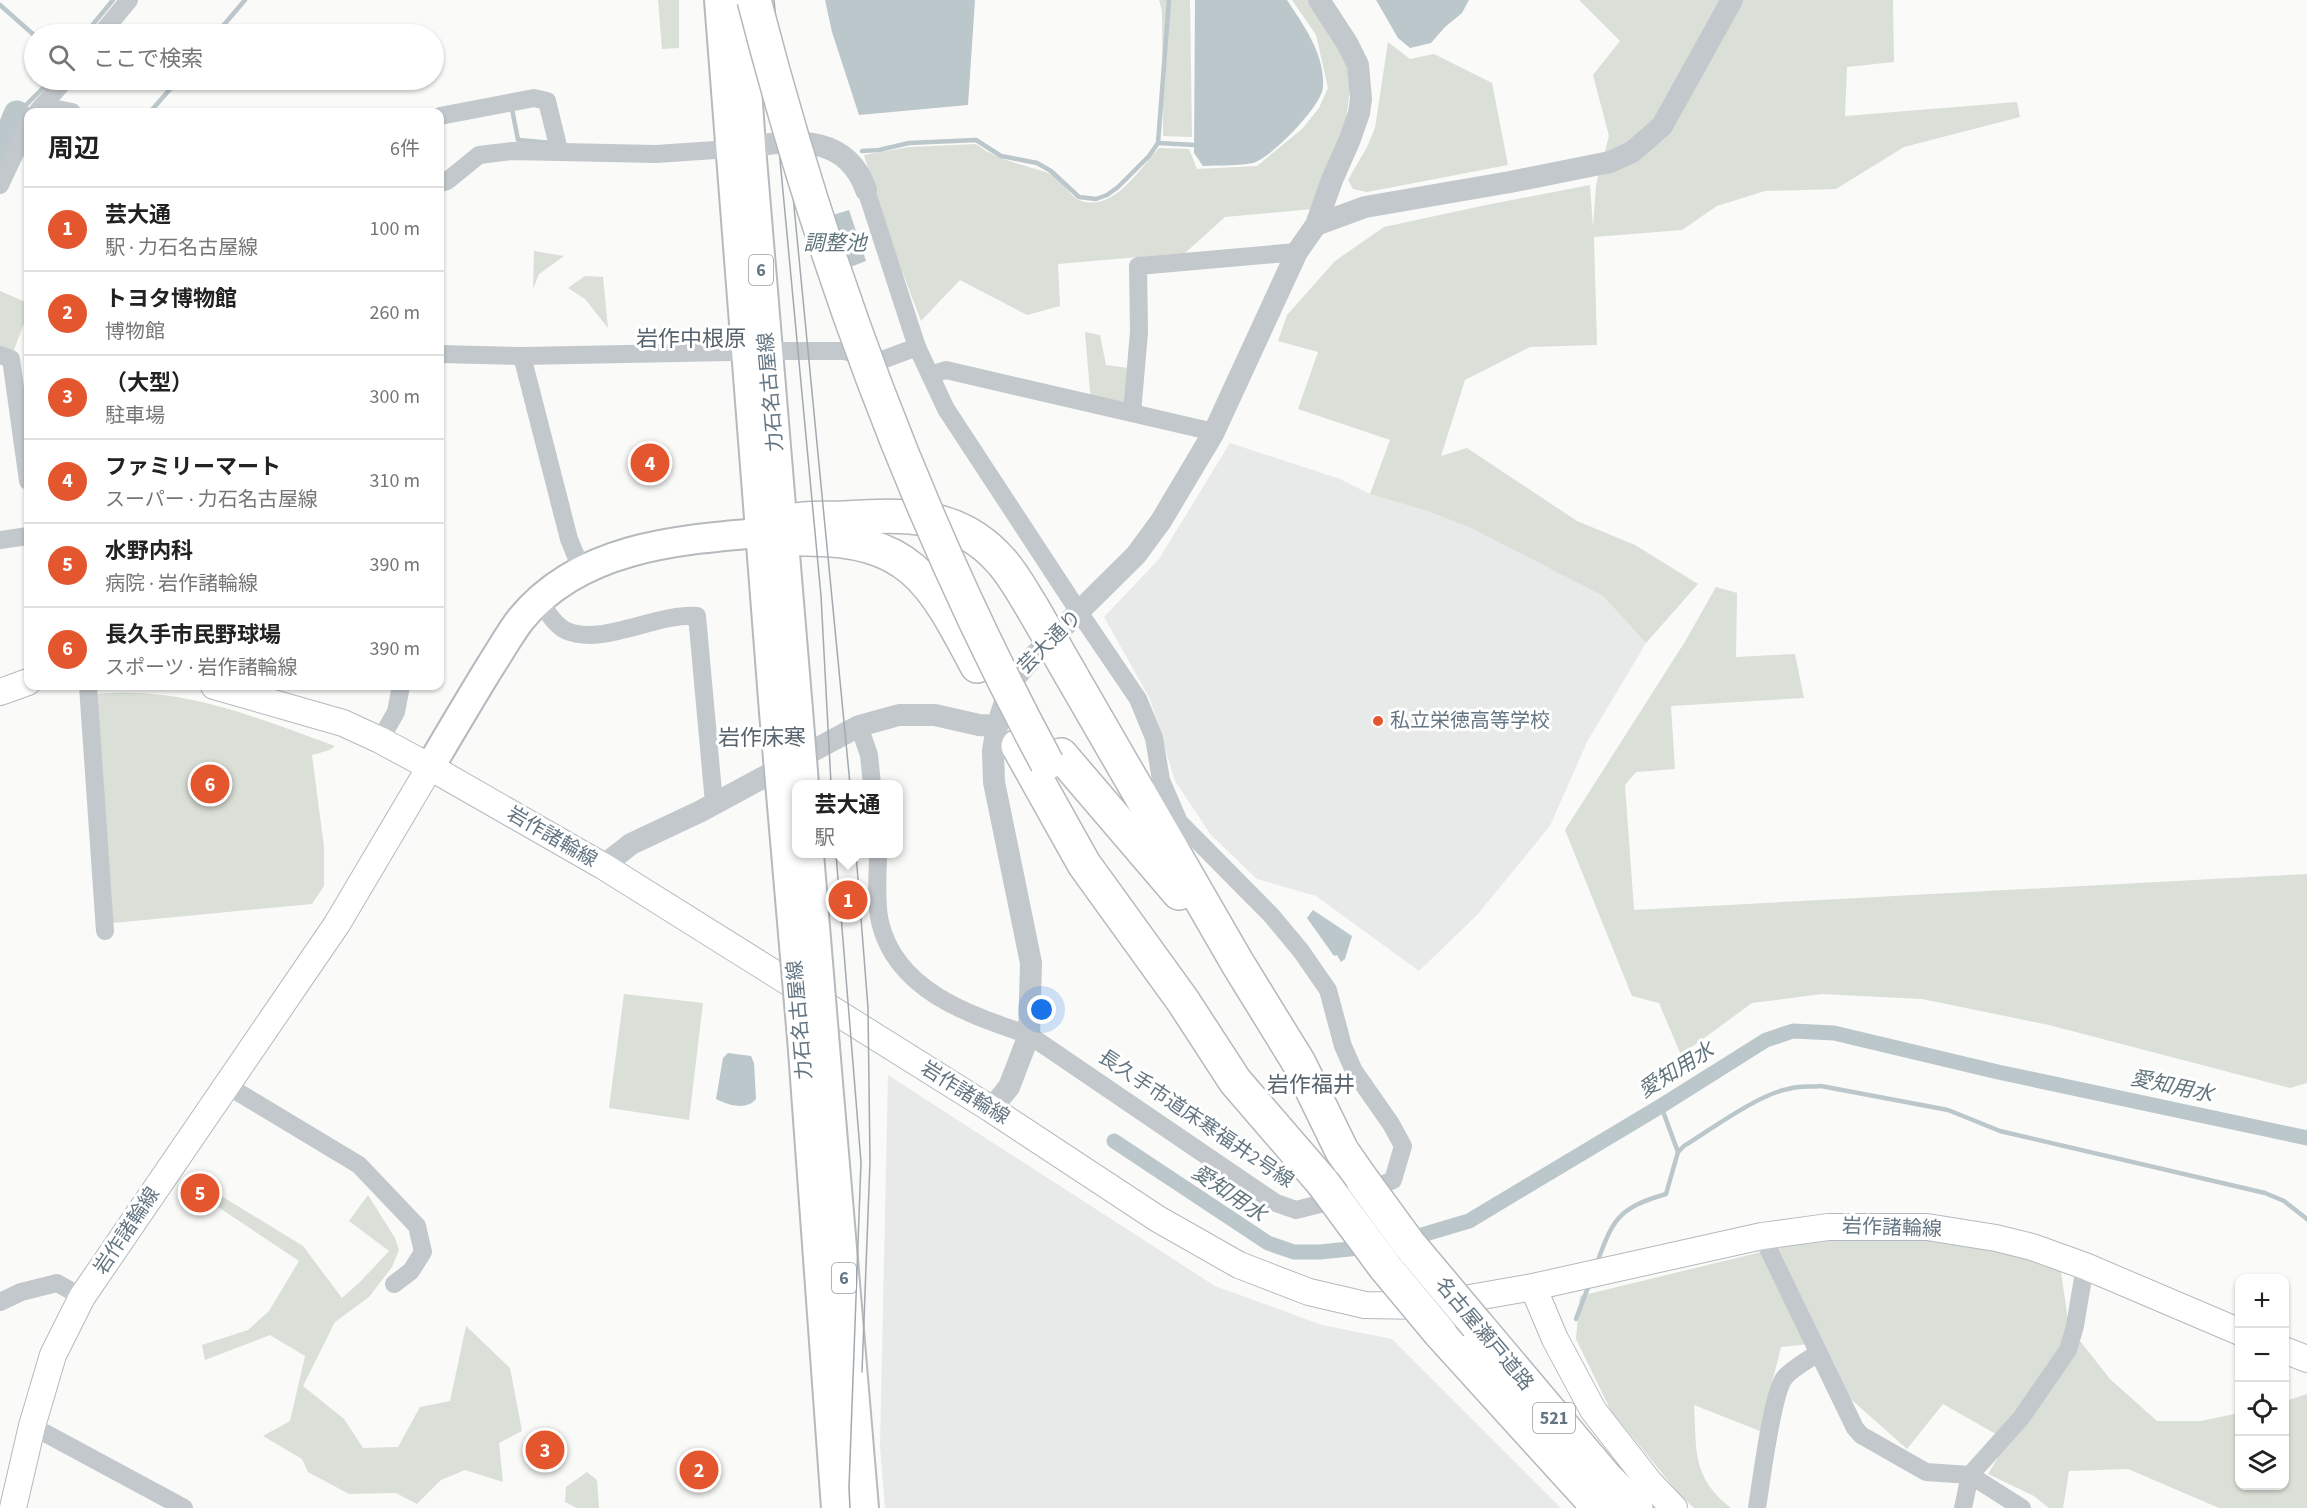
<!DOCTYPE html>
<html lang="ja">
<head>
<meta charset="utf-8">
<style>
	:root { --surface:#fff; --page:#f2f2f2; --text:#222; --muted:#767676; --line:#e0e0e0; --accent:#e4572e }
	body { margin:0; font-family:"Source Sans 3","Noto Sans JP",sans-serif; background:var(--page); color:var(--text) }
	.controls { position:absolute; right:18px; bottom:18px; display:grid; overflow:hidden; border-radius:12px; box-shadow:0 2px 4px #0004 }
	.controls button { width:54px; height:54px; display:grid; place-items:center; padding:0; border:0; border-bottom:2px solid var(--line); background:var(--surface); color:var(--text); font:30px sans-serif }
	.you { position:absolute; left:1042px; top:1010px; width:21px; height:21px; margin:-15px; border:4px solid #fff; border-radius:50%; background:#1a73e8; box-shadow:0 0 0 9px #1a73e833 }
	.badge { display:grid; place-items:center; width:39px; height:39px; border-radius:50%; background:var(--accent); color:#fff; font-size:20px; font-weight:700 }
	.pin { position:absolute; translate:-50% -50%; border:3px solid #fff; box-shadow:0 2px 6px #0006 }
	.popup { position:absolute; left:792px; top:780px; width:111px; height:78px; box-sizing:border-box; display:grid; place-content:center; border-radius:12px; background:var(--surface); filter:drop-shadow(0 2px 4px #0005); font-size:20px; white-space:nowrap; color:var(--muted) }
	.popup b { font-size:22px; color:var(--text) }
	.popup::after { content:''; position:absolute; left:50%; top:100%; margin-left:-12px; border:12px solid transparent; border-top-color:var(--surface) }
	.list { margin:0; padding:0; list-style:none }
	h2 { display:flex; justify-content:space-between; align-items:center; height:78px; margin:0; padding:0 24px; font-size:26px }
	h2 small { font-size:20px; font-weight:400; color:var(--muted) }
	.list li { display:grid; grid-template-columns:39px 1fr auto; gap:18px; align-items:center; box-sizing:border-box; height:84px; padding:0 24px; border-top:2px solid var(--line) }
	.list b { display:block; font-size:22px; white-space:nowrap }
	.list p { margin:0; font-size:20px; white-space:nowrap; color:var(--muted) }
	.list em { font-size:20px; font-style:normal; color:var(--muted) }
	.icon { flex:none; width:33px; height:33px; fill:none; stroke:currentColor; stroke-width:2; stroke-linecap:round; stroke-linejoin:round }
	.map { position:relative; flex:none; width:2307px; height:1508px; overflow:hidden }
	.search { position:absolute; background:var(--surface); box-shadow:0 2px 4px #0004; left:24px; top:24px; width:420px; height:66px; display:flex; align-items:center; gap:15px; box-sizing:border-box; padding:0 21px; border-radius:33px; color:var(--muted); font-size:22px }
	.panel { position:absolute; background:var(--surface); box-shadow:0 2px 4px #0004; left:24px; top:108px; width:420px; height:582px; border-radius:12px }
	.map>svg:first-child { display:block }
	.built { fill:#e8e9e9 }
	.green { fill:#dadfd7 }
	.water { fill:#bbc7cb }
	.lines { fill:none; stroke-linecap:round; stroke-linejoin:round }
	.stream { stroke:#bbc7cb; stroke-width:4.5 }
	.canal { stroke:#bbc7cb; stroke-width:15 }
	.river { stroke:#bbc7cb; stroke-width:27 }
	.secondary-casing { stroke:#b3babf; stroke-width:28 }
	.primary-casing { stroke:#b5babe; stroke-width:32 }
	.motorway-casing { stroke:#b4b9bd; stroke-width:36 }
	.minor { stroke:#c3c8cc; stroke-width:18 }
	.tertiary { stroke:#c3c8cc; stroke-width:22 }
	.secondary { stroke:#fff; stroke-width:26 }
	.primary { stroke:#fff; stroke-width:28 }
	.motorway { stroke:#fff; stroke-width:33 }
	.tram { stroke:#a2aab0; stroke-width:1.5 }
	.primary-bridge-casing { stroke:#b5babe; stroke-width:32; stroke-linecap:butt }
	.motorway-bridge-casing { stroke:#b4b9bd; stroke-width:36; stroke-linecap:butt }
	.primary-bridge { stroke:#fff; stroke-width:28 }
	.motorway-bridge { stroke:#fff; stroke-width:33 }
	.poi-dot { fill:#e4572e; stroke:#fff; stroke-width:2 }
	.labels { text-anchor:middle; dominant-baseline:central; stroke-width:6; stroke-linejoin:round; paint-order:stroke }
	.shield { fill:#fff; stroke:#939fa8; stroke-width:1.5 }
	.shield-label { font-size:18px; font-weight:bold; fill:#657683 }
	.street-label { font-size:20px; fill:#657683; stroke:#fff }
	.poi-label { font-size:20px; fill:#657683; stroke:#fff; text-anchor:start }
	.water-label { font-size:21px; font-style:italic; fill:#60757c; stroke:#fff }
	.quarter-label { font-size:22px; fill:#57646e; stroke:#fff }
</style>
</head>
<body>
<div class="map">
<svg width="2307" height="1508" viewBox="0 0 2307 1508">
	<rect width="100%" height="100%" fill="#fafaf8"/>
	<g class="built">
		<path d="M 1230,443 L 1340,479 L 1370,494 L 1427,511 L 1471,528 L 1603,596 L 1646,643 L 1587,742 L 1550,826 L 1477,915 L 1419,971 L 1316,896 L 1257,879 L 1211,835 L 1175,781 L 1150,699 L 1104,617 L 1159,559 Z"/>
		<path d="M 888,1075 L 1215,1286 L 1322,1325 L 1392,1339 L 1561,1508 L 885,1508 L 880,1446 Z"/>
	</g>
	<g class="green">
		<path d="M 658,0 L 679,0 L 679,48 L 662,49 Z"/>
		<path d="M 1159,0 L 1190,0 L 1192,137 L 1163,136 L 1162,11 Z"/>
		<path d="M 1292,0 L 1310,0 C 1320,16 1340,43 1345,59 C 1360,107 1331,165 1313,209 L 1225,217 L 1185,253 L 1058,264 L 1060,306 L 1027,315 L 960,280 L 921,321 L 889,237 L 864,155 L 910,147 L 976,144 C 997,161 1023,164 1048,173 C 1062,178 1067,194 1079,200 C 1113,214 1140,168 1159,148 L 1189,149 L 1197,169 L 1257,166 L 1302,129 L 1319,108 L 1328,88 L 1316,35 Z"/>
		<path d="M 1579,0 L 1893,0 L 1894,62 L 1847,67 L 1845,116 L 2017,102 L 2020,117 L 1904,147 L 1836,189 L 1765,191 L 1717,206 L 1682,230 L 1594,237 L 1597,345 L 1530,347 L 1465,380 L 1441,456 L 1467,448 L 1577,521 L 1635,545 L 1698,584 L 1646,643 L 1603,596 L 1471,528 L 1427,511 L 1370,494 L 1390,440 L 1298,409 L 1318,352 L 1278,341 L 1287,315 L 1335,261 L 1384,227 L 1491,204 L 1590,185 L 1593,227 L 1596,185 L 1609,136 L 1593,75 L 1620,41 Z"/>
		<path d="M 1388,42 L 1410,59 L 1434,54 L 1492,83 L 1508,165 L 1367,192 L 1353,189 L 1348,180 L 1367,147 L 1375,128 Z"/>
		<path d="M 534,251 L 564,256 L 539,274 L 533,289 Z"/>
		<path d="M 585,276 L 603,277 L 608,328 L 585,299 L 568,288 Z"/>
		<path d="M 0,291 L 28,303 L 28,313 L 12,355 L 0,351 Z"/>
		<path d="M 1085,332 L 1100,335 L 1106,365 L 1136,369 L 1132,413 L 1091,403 Z"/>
		<path d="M 1716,587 L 1737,593 L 1736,657 L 1795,654 L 1804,698 L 1671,706 L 1675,769 L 1636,772 L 1625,785 L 1634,910 L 2307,874 L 2307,1083 L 2290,1088 L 2049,1025 L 1922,999 L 1822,994 L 1752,1003 L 1681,1055 L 1659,1003 L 1632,996 L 1565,830 L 1686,640 Z"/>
		<path d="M 96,694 C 114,693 133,692 152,694 C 214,699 276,725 335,746 L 330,750 L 312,755 L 324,847 L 324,886 L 312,904 L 113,923 Z"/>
		<path d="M 624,994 L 703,1003 L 689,1120 L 609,1108 Z"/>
		<path d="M 218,1194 L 303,1246 L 342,1298 L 360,1282 L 389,1251 L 349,1221 L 368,1195 L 395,1238 L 399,1250 L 392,1267 L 369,1297 L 335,1322 L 303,1386 L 344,1419 L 363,1448 L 398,1447 L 420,1407 L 450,1401 L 466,1326 L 510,1368 L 522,1431 L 499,1443 L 503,1482 L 465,1470 L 441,1480 L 417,1504 L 396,1493 L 349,1494 L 308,1472 L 302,1459 L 263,1436 L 290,1421 L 305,1356 L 270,1335 L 205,1360 L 202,1345 L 248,1330 L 269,1311 L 299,1261 L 215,1205 Z"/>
		<path d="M 1831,1235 L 1946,1237 L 2060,1265 L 2069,1327 L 2110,1379 L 2157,1421 L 2201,1421 L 2239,1413 L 2240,1486 L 2284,1486 L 2285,1401 L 2307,1394 L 2307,1508 L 2219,1508 L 2128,1469 L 2069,1471 L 2063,1508 L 2049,1508 L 2034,1496 L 1988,1474 L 2008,1441 L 1943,1404 L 1907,1449 L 1845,1394 L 1819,1343 L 1781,1347 L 1760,1431 L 1694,1405 C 1697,1451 1691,1476 1731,1508 L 1694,1508 L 1680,1495 L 1611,1411 L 1576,1339 L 1580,1296 Z"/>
		<path d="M 587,1472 L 597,1480 L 599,1508 L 577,1508 L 565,1502 L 566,1487 Z"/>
	</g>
	<g class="water">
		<path d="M 825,0 L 975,0 L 968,105 L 859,115 L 832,32 Z"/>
		<path d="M 1195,0 L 1287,0 C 1304,26 1325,54 1323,87 C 1322,106 1271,158 1253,163 C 1238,166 1219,165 1203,166 L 1194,153 Z"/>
		<path d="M 1376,0 L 1469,0 L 1462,13 L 1445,27 L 1431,43 L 1410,48 L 1398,38 Z"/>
		<path d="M 849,210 L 866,261 L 822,278 L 804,224 Z"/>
		<path d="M 1313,910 L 1352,936 L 1345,959 L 1341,962 L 1337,955 L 1334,956 L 1307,918 Z"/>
		<path d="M 728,1053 L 751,1056 L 754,1063 L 756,1099 C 746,1111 728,1105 716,1099 L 723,1058 Z"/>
	</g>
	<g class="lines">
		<g class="stream">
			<path d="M 0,5 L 34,35"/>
			<path d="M 85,34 L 113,0"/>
			<path d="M 216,34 L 245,0"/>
			<path d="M 510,109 L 512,109 L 518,140 L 553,143"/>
			<path d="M 150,112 L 178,80"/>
			<path d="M 17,114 L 51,80"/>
			<path d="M 1158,143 L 1169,0"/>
			<path d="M 862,151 L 879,150 L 909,143 L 976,140 L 1001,156 L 1037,163 L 1051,171 L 1079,197 L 1096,199 L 1107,195 L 1118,187 L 1149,156 L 1158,143 L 1195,145"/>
			<path d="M 1661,1106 L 1678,1152"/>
			<path d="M 1597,1263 C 1613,1219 1618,1208 1666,1194 L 1678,1152 L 1684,1146 C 1710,1130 1759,1094 1788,1089 C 1798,1086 1810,1087 1821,1086 L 1948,1110 L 2000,1131 L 2265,1193 L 2284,1201 L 2307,1219"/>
			<path d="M 1576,1319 L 1590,1282"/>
		</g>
		<g class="canal">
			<path d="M 1114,1141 L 1268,1243 L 1294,1252 L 1320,1252 L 1369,1247"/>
			<path d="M 1405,1240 L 1469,1221 L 1661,1106 L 1766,1040 L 1793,1031 L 1834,1033 L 1998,1072 L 2307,1138"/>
		</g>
		<path class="river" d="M 0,156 L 17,114"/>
		<g class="secondary-casing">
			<g id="secondary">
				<path d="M 214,686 L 343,723 L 380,740 L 430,767 L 603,866 L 991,1109 L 1158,1219 L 1239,1265 L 1309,1292 L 1365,1305 L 1424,1306 L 1533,1287 L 1762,1236 L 1828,1227 L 1927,1227 L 1996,1238 L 2032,1247 L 2085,1266 L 2240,1332"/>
				<path d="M 0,692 L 28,682"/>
				<path d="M 1533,1287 L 1555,1339 L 1593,1410 L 1650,1483 L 1674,1508"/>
				<path d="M 2284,1350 L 2307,1359"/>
				<path d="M 13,1508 L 32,1426 L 53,1355 L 82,1297 L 337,924 L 430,767"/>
			</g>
		</g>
		<g class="primary-casing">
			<g id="primary">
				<path d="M 719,0 L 774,712"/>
				<path d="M 741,0 L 751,147 L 798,710"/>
				<path d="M 430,767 C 450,733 470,699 491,665 C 501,650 510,633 521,619 C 579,548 675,540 759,533"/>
				<path d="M 825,1047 L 864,1508"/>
				<path d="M 803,1050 L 836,1508"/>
			</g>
		</g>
		<g class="motorway-casing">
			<g id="motorway">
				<path d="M 759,533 C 766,529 773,525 780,523 C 797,517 826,519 844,518 C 905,514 958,512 1001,561 C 1013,574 1022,591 1032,607"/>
				<path d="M 802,539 C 910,538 931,579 977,666"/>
				<path d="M 1071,675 L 1238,964 L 1299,1063 L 1342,1151 L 1363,1181"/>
				<path d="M 1018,746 L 1084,864 L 1183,1001 L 1235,1081 L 1323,1183"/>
				<path d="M 1061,755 L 1179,893"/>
				<path d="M 1477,1325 L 1606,1478 L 1636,1508"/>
				<path d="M 1440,1333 L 1599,1508"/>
			</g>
		</g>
		<g class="minor">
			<path d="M 101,34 L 129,0"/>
			<path d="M 42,106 L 72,112"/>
			<path d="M 37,112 L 65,80"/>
			<path d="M 440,116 L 534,98 L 547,101 L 559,150"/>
			<path d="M 440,183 L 447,181 L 479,155 L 512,151 L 656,154 L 730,149"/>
			<path d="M 0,185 L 28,126"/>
			<path d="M 866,190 L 917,347 L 946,409 L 1079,612 L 1138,699 L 1154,738 L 1161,780 L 1179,822 L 1271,915 L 1301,951 L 1328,990 L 1343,1046 L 1354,1071 L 1391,1124 L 1403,1146 L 1393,1180 L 1364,1193 L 1296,1210 L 1276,1203 L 1029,1035 C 970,1015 896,991 880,922 C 875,901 878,875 878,854"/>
			<path d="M 768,351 L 844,351 L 882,360 L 917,347"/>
			<path d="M 440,354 L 522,356 L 730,352 L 745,350"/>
			<path d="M 0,355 L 11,359 L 28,481"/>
			<path d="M 522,356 L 569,539 L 582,571"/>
			<path d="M 930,375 L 946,370 L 1214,432"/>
			<path d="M 1132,413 L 1139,332 L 1138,266 L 1297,252"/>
			<path d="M 0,540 L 28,536"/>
			<path d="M 540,600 C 546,611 555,626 567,631 C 604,646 655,613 697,616 L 714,803"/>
			<path d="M 88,686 L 105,931"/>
			<path d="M 859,726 L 869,755 L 872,784"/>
			<path d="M 380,740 L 396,712 L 401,686"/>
			<path d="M 226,1085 L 359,1165 L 417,1226 L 423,1252 L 411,1271 L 394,1284"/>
			<path d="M 1762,1236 L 1855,1428 L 1861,1435 L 1926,1472 L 1970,1475 L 2022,1508"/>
			<path d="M 0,1302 L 21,1292 L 57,1283 L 82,1297"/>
			<path d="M 45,1433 L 184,1508"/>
			<path d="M 1757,1508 C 1761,1484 1772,1392 1785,1377 C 1793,1368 1808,1360 1818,1353"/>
			<path d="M 1963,1508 L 1970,1475 L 2021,1418 L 2068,1350 L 2075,1326 L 2085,1266"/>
		</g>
		<g class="tertiary">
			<path d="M 751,147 C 797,138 848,137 866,190"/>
			<path d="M 1316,225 L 1365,207 L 1510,182 L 1610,162 L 1632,152 L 1662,126 L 1732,0"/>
			<path d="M 603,866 L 631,844 L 701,811 L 859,726 L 899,715 L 935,715 L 979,725 L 997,726"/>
			<path d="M 991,1109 L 1009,1087 L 1029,1035 L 1031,963 L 994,782 L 993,751 L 997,726 L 1012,681 L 1035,655 L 1136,555 L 1161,521 L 1214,432 L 1297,252 L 1316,225 L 1332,180 L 1350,139 L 1359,113 L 1361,99 L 1358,65 L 1347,43 L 1319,0"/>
		</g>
		<use href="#secondary" class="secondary"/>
		<use href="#primary" class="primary"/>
		<use href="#motorway" class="motorway"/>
		<g class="tram">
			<path d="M 765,0 L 821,596 L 831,784"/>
			<path d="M 774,0 L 850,784"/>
			<path d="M 836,854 L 861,1162 L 849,1487 L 850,1508"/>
			<path d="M 856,854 L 868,1008 L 870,1162 L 862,1372"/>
		</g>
		<g class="primary-bridge-casing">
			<g id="primary-bridge">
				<path d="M 798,710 L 804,784"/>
				<path d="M 774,712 L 803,1050"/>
				<path d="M 809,854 L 825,1047"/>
			</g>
		</g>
		<g class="motorway-bridge-casing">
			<g id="motorway-bridge">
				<path d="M 754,0 C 822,264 917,522 1047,763"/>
				<path d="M 1032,607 L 1071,675"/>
				<path d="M 1363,1181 L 1409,1244 L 1477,1325"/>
				<path d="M 1323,1183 L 1385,1267 L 1440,1333"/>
			</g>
		</g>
		<use href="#primary-bridge" class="primary-bridge"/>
		<use href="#motorway-bridge" class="motorway-bridge"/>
	</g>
	<circle class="poi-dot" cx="1378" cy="721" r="6"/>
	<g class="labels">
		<g class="shield">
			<rect x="749" y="255" width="24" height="30" rx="4.5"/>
			<rect x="832" y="1263" width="24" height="30" rx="4.5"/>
			<rect x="1533" y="1403" width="42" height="30" rx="4.5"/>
		</g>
		<g class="shield-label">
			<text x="761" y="270">6</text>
			<text x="844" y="1278">6</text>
			<text x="1554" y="1418">521</text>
		</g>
		<g class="street-label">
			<text transform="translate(771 392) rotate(-95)">力石名古屋線</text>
			<text transform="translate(1050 642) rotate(-45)">芸大通り</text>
			<text transform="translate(552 837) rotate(30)">岩作諸輪線</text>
			<text transform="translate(800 1020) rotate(-95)">力石名古屋線</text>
			<text transform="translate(965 1093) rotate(32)">岩作諸輪線</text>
			<text transform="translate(1196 1119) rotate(34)">長久手市道床寒福井2号線</text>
			<text transform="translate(1892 1228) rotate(2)">岩作諸輪線</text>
			<text transform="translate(127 1231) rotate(-56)">岩作諸輪線</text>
			<text transform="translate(1484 1334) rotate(50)">名古屋瀬戸道路</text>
		</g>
		<g class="poi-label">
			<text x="1390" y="721">私立栄徳高等学校</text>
		</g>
		<g class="water-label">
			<text x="835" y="243">調整池</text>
			<text transform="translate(1676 1070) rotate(-32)">愛知用水</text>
			<text transform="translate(2172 1086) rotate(12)">愛知用水</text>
			<text transform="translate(1229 1193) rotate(34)">愛知用水</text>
		</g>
		<g class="quarter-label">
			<text x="691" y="339">岩作中根原</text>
			<text x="762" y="738">岩作床寒</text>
			<text x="1311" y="1085">岩作福井</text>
		</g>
	</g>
</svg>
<div class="controls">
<button>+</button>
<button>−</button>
<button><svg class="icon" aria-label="locate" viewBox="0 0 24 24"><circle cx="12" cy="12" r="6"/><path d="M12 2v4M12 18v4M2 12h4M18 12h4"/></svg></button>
<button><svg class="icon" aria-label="layers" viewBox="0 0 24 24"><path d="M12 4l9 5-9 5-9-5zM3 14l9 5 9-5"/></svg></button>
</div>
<div class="you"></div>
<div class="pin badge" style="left:848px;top:900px">1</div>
<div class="popup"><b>芸大通</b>駅</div>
<div class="pin badge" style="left:699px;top:1470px">2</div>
<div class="pin badge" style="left:545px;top:1450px">3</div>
<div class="pin badge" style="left:650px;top:463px">4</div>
<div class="pin badge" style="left:200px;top:1193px">5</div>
<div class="pin badge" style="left:210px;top:784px">6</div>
<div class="search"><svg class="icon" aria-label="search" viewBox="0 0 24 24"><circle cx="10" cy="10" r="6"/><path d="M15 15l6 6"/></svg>ここで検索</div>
<section class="panel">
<h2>周辺<small>6件</small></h2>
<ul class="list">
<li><span class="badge">1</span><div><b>芸大通</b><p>駅 · 力石名古屋線</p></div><em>100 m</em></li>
<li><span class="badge">2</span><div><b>トヨタ博物館</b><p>博物館</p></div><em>260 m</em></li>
<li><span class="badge">3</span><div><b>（大型）</b><p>駐車場</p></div><em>300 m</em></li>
<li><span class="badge">4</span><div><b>ファミリーマート</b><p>スーパー · 力石名古屋線</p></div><em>310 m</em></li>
<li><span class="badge">5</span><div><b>水野内科</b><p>病院 · 岩作諸輪線</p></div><em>390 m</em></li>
<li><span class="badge">6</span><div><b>長久手市民野球場</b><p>スポーツ · 岩作諸輪線</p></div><em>390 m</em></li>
</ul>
</section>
</div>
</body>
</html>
